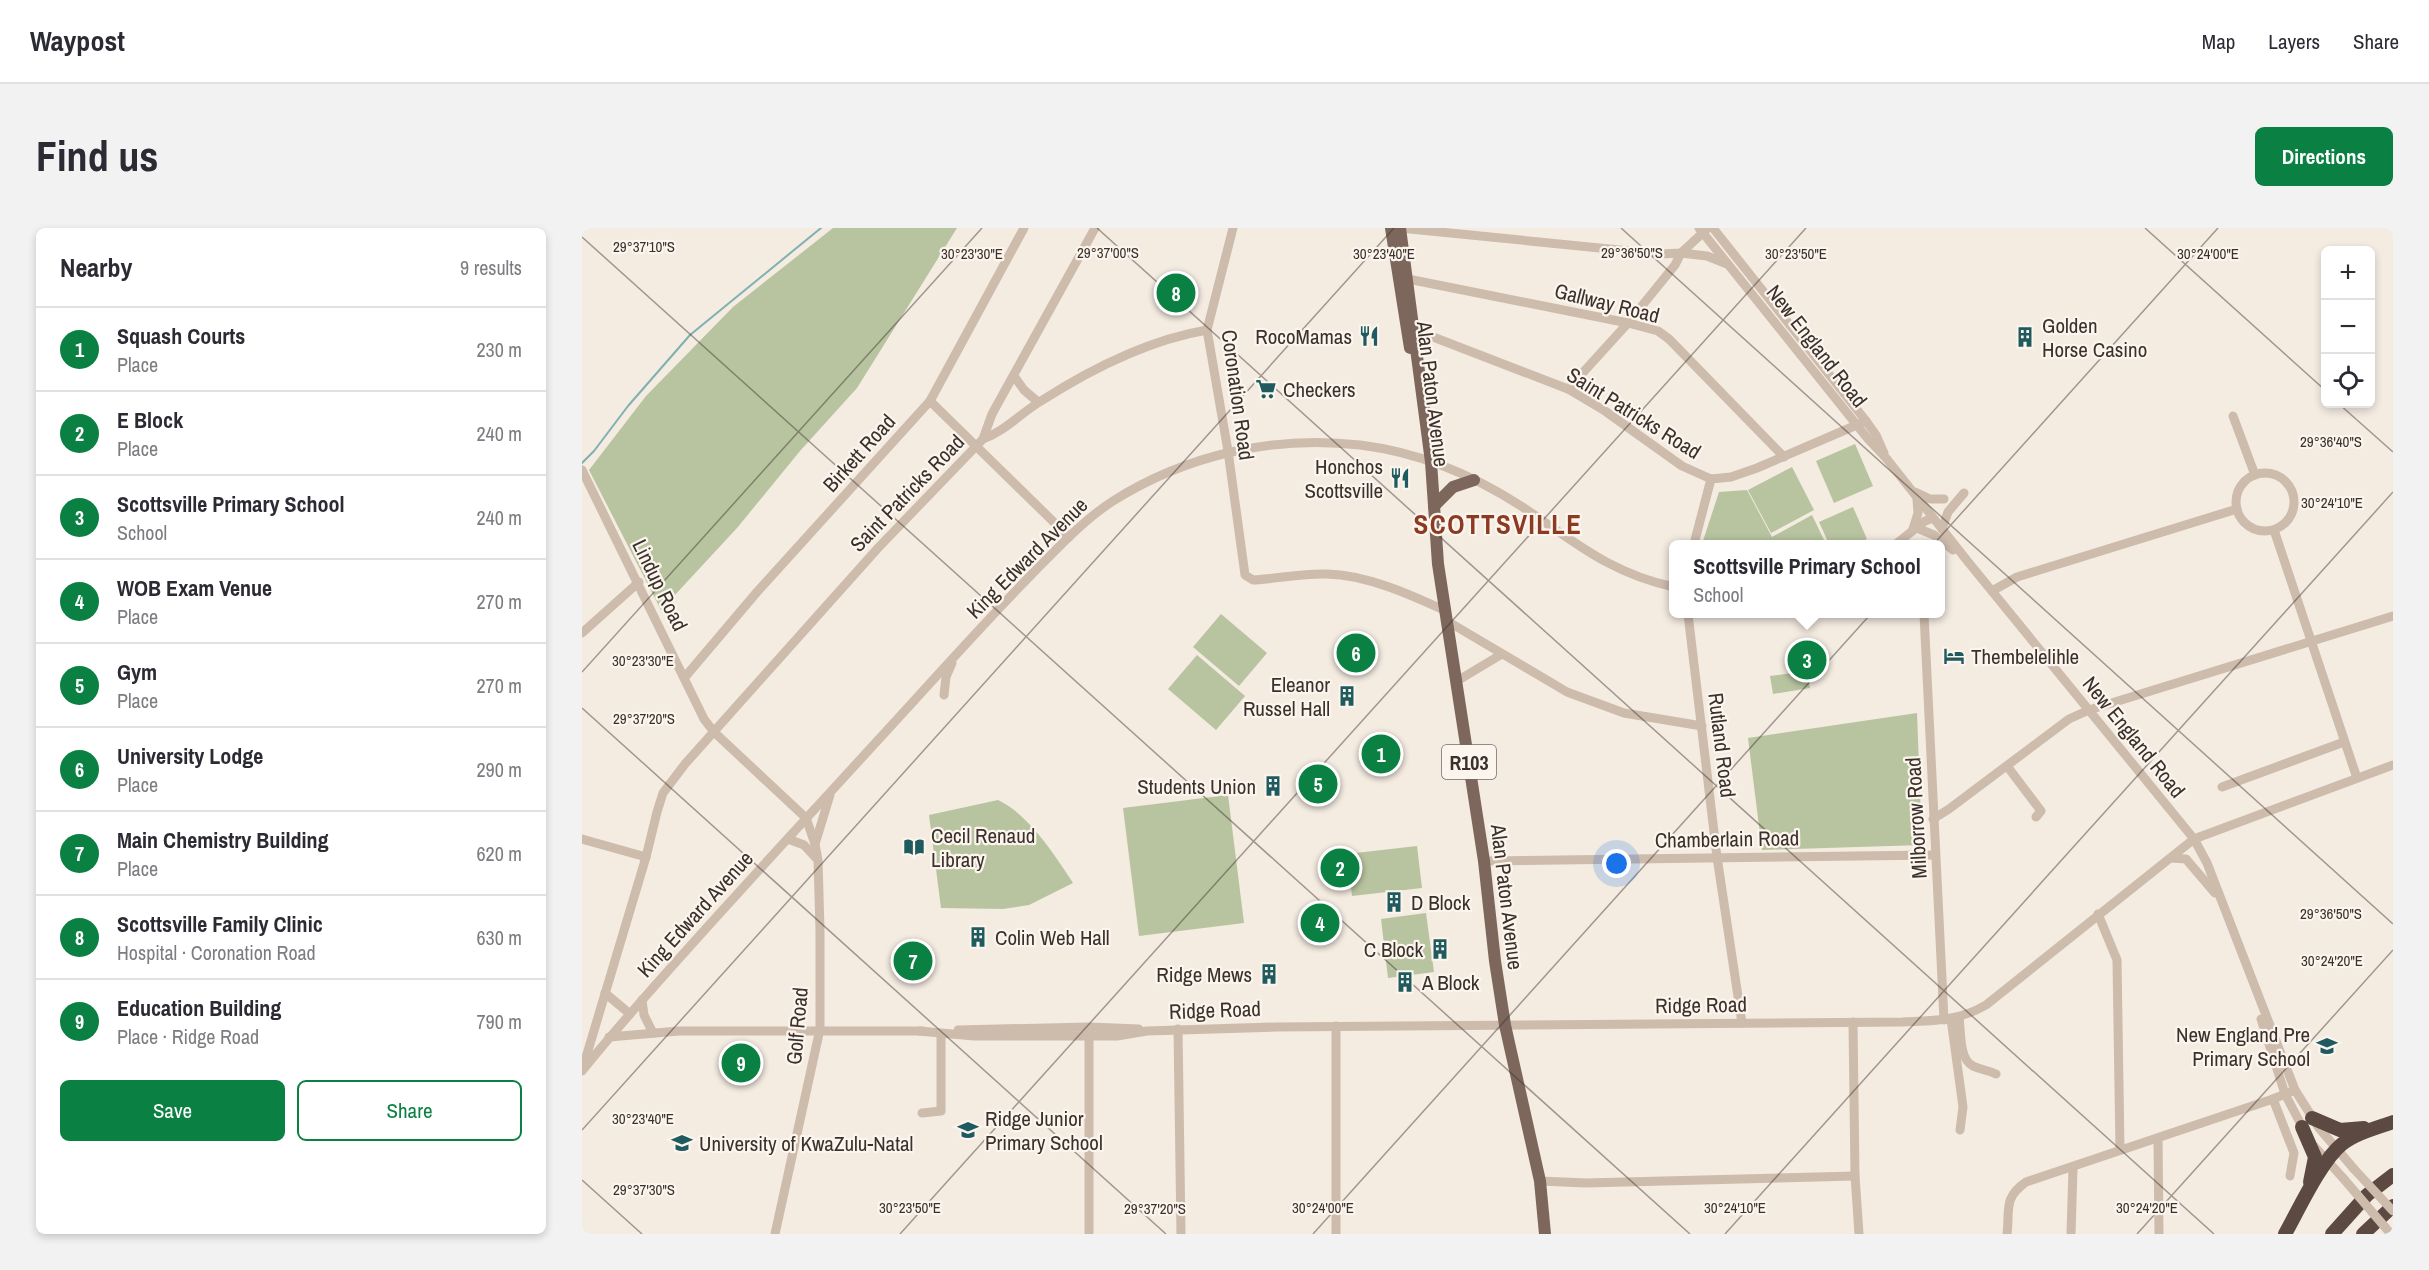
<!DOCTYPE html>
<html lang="en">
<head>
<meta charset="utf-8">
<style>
	:root { --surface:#fff; --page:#f2f2f3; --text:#2b2b33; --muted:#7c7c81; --line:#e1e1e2; --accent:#0b8043 }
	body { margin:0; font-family:"Archivo Narrow",sans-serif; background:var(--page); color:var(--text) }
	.controls { position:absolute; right:18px; top:18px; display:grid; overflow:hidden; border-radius:9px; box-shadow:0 3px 9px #0003 }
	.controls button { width:54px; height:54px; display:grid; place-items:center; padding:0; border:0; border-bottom:2px solid var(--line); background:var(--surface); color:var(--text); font:30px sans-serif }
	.you { position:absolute; left:1035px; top:636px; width:21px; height:21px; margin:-15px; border:4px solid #fff; border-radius:50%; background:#1a73e8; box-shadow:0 0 0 9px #1a73e833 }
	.badge { display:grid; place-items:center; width:39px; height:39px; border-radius:50%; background:var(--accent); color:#fff; font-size:20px; font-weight:700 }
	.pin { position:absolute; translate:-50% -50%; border:3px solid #fff; box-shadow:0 2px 6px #0006 }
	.popup { position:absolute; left:1087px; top:312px; width:276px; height:78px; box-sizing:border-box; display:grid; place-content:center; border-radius:9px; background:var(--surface); filter:drop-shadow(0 2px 4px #0005); font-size:20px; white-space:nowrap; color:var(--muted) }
	.popup b { font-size:22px; color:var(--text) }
	.popup::after { content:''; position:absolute; left:50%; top:100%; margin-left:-12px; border:12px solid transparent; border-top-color:var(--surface) }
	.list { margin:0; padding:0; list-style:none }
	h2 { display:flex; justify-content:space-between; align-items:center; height:78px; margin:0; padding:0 24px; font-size:26px }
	h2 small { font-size:20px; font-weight:400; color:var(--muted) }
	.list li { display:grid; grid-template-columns:39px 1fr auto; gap:18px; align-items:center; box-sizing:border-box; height:84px; padding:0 24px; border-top:2px solid var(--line) }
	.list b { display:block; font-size:22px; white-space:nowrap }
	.list p { margin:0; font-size:20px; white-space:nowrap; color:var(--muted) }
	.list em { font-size:20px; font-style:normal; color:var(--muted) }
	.actions { display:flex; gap:12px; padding:18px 24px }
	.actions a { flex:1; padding:14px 0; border:2px solid var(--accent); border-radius:9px; text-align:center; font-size:21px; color:var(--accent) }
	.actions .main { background:var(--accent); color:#fff }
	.icon { flex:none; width:33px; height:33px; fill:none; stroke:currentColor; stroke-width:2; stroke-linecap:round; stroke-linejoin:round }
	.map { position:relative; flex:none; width:1811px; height:1006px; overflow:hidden; border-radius:9px }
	header { display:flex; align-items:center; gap:36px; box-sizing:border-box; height:84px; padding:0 30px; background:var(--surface); border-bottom:2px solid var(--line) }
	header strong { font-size:28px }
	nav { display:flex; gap:33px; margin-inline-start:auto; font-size:21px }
	.intro { display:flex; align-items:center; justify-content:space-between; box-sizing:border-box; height:144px; padding:0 36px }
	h1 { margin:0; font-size:42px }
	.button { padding:15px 27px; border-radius:9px; background:var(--accent); color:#fff; font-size:21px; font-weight:700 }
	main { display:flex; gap:36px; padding:0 36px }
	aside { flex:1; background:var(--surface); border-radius:9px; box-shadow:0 3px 9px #0003 }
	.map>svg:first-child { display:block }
	.green { fill:#b8c4a0 }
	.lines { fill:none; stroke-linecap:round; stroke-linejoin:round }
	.stream { stroke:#7fb0b2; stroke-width:2 }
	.minor { stroke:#cdbbac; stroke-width:9 }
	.major { stroke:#7d675c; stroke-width:12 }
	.highway { stroke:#5c4a42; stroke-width:14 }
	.minor-bridge { stroke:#cdbbac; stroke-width:9 }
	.ticks { fill:none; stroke:#3b302b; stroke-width:1.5; stroke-opacity:0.45 }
	.labels { text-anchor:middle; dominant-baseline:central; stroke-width:4.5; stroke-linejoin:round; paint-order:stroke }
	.shield { fill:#fbf5ee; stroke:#756b66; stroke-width:1.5 }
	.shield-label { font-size:20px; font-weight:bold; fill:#3b302b }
	.street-label { font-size:21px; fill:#3b302b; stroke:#fbf5ee }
	.poi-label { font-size:21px; fill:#3b302b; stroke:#fbf5ee; text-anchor:start }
	.district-label { font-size:27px; font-weight:bold; letter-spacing:1.5px; fill:#8c3b22; stroke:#fbf5ee }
	.ticks-label { font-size:15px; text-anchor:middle; fill:#3b302b; stroke:#fbf5ee; stroke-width:4.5; stroke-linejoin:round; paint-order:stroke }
</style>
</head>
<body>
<header>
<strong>Waypost</strong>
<nav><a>Map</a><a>Layers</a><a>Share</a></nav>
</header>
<div class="intro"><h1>Find us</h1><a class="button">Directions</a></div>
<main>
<aside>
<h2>Nearby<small>9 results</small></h2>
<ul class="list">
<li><span class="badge">1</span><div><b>Squash Courts</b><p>Place</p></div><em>230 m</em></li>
<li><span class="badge">2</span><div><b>E Block</b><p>Place</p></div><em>240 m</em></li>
<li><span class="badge">3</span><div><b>Scottsville Primary School</b><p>School</p></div><em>240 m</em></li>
<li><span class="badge">4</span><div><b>WOB Exam Venue</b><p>Place</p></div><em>270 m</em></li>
<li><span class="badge">5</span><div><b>Gym</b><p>Place</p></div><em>270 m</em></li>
<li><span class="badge">6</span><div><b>University Lodge</b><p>Place</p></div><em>290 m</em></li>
<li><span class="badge">7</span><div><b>Main Chemistry Building</b><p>Place</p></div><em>620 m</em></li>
<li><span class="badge">8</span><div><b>Scottsville Family Clinic</b><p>Hospital · Coronation Road</p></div><em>630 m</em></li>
<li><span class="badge">9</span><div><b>Education Building</b><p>Place · Ridge Road</p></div><em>790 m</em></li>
</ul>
<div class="actions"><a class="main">Save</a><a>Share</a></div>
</aside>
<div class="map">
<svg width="1811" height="1006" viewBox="0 0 1811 1006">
	<rect width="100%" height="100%" fill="#f4ebe1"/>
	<g class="green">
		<path d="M 251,0 L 375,0 L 275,160 L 218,223 L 155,300 L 79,382 L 7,242 L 64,168 L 151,79 Z"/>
		<path d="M 1273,216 L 1291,258 L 1252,275 L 1234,233 Z"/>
		<path d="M 1210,239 L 1232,282 L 1189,305 L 1166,262 Z"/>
		<path d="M 1165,262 L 1190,309 L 1230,287 L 1244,316 L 1120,316 L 1137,264 Z"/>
		<path d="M 1271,279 L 1285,311 L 1273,316 L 1247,316 L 1237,294 Z"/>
		<path d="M 639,386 L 685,425 L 657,458 L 611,419 Z"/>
		<path d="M 615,427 L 663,468 L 634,502 L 586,461 Z"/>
		<path d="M 1225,443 L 1228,460 L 1191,466 L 1188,448 Z"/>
		<path d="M 1335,485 L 1340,617 L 1180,622 L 1166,510 Z"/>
		<path d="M 646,567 L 662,695 L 557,708 L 541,580 Z"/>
		<path d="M 416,572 C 446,586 473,627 491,655 L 447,677 L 421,681 L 359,680 L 347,587 Z"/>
		<path d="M 835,618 L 840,660 L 770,668 L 765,626 Z"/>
		<path d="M 844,685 L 852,744 L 806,750 L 799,691 Z"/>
	</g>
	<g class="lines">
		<path class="stream" d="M 0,235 L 12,223 L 46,178 L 108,107 L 239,0"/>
		<g class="minor">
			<path d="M 651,0 L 625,102 L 646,223 L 663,347 L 671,352 C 695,351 720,345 745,346 C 785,347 827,366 864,383"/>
			<path d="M 818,0 L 1078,26 L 1099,25 L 1126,0"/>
			<path d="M 1117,0 L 1286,211 L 1304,230 L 1387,335 L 1612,611 L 1625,635 L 1713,862 L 1737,900 L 1772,941"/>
			<path d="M 1131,0 L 1284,193 L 1294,207 L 1302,225"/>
			<path d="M 826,51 L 1046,95 L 1076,103 L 1087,111 L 1202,229"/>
			<path d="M 833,102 L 986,161 L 1023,183 L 1100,238 L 1129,251 L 1149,249 L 1175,240 L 1284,193"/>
			<path d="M 432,148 L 442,162 L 456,174"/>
			<path d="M 986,161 L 1046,95 L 1093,37 L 1099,25 L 1125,28 L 1145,36"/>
			<path d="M 348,173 L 487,309"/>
			<path d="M 1651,188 L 1673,247"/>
			<path d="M 401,211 L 410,186 L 513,0"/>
			<path d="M 0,242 L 122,491 L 132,504 L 224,590 L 233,616 L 236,632 L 238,702 L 238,801 L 193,1006"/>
			<circle cx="1683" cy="274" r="29"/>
			<path d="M 1333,264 L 1348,271 L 1362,271"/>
			<path d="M 1335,300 L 1352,307 L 1371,322"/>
			<path d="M 1331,301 L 1336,285 L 1335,271"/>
			<path d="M 1360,301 L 1366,284 L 1382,265"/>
			<path d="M 1692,302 L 1775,550"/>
			<path d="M 1112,316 L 1129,251"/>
			<path d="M 1314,316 L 1343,293 L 1351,290"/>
			<path d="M 1410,363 L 1435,349 L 1655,281"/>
			<path d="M 1106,386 L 1135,629 L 1160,795"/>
			<path d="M 1342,386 L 1362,792"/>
			<path d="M 865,393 L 985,464 L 1042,485 L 1120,498"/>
			<path d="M 0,405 L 57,354"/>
			<path d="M 103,449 L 175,364 L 348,173 L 442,0"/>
			<path d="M 875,453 L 920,426"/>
			<path d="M 362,467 L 364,449 L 370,435"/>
			<path d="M 1425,538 L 1459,583 L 1454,589"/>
			<path d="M 1640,559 L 1762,514"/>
			<path d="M 1351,591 L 1367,581 L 1487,491 L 1507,482 L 1811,388"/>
			<path d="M 0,611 L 64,629"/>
			<path d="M 206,611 L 222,617 L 234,630"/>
			<path d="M 233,616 L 248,567"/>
			<path d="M 1589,630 L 1604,631 L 1633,665"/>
			<path d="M 902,633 L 1353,627"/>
			<path d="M 1516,686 L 1535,732 L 1538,922"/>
			<path d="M 23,765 L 48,786"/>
			<path d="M 60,772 L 62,787 L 71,805"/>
			<path d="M 1377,789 C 1379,803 1377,832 1391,838 C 1399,842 1406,842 1414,846"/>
			<path d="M 1369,791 L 1381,879 L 1378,902"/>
			<path d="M 1679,791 L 1703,866 L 1723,904"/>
			<path d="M 1271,794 L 1273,948 L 1277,1006"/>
			<path d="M 754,798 L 754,1006"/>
			<path d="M 507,801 L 507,1006"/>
			<path d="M 596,801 L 599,1006"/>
			<path d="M 376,802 L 507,799 L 557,801"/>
			<path d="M 337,803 L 392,808 L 535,808 L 565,803 L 694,799 L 1320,794 C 1350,793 1377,793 1404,777 L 1612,611 L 1811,537"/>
			<path d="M 27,809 L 97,803 L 341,803"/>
			<path d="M 2,836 L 64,629 L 75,584 L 81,565 L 103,536 L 296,320 L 401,211 C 423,203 439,185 459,173 C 509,141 566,112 625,102"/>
			<path d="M 0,843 C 41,792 85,744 128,696 C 195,622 263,548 330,475 C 369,432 408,389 449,347 C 475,321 500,293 531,273 C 604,227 691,207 778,217 C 835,224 891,247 939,278 C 992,313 1027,345 1092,359"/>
			<path d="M 1691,871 L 1712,925 L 1708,948"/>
			<path d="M 340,885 L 359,883 L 359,806"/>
			<path d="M 1576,910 L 1577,1006"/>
			<path d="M 1732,918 L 1761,950"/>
			<path d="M 958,953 L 1004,955 L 1273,948"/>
			<path d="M 1425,1006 C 1428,982 1421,970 1444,954 L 1691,871 L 1713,862"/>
			<path d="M 1489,1006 L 1491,940"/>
		</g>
		<g class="major">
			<path d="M 809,0 L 828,120"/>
			<path d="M 818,0 L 849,234 L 856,336 L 902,633 L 913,733 L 923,797 L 958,953 L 963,1006"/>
			<path d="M 852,278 L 871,259 L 892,252"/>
		</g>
		<g class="highway">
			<path d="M 1730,890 L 1758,902 L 1782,900"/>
			<path d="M 1720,899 L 1733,929 L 1728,954"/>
			<path d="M 1703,1006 C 1717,981 1739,933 1760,916 C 1774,905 1794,900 1811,894"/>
			<path d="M 1750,1006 L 1785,967 L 1811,947"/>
			<path d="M 1781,1006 L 1811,978"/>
		</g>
		<g class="minor-bridge">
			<path d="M 1772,941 L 1811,983"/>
			<path d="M 1761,950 L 1808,1005"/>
		</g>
	</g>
	<path class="ticks" d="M 515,0 L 1632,1006M 1039,0 L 1811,696M 1563,0 L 1744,163M 0,9 L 1108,1006M 1757,176 L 1811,224M 0,444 L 400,0M 0,480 L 584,1006M 0,902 L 812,0M 0,952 L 60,1006M 318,1006 L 1224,0M 731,1006 L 1636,0M 1143,1006 L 1811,264M 1555,1006 L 1811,722"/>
	<defs>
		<g id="restaurant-bare" transform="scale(1.62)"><path d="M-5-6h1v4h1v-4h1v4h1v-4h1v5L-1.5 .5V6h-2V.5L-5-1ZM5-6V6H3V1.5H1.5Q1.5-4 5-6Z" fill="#1f5a5e" stroke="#fbf5ee" stroke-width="2.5" paint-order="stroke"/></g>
		<g id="building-bare" transform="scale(1.62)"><path d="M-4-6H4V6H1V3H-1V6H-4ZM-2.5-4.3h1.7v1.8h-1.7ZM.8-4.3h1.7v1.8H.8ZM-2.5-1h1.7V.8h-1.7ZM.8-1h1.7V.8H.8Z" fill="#1f5a5e" stroke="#fbf5ee" stroke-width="2.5" paint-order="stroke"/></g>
		<g id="supermarket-bare" transform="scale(1.62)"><path d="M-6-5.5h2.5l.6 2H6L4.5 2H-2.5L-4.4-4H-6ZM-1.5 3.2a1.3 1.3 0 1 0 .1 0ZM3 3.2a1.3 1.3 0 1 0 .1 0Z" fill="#1f5a5e" stroke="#fbf5ee" stroke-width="2.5" paint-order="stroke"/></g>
		<g id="hotel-bare" transform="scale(1.62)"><path d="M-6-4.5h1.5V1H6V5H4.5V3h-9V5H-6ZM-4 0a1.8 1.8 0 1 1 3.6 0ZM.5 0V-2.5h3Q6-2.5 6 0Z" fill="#1f5a5e" stroke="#fbf5ee" stroke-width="2.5" paint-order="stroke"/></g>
		<g id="library-bare" transform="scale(1.62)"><path d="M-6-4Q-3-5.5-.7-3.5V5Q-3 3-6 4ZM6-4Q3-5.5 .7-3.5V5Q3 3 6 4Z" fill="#1f5a5e" stroke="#fbf5ee" stroke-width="2.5" paint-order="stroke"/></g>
		<g id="school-bare" transform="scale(1.62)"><path d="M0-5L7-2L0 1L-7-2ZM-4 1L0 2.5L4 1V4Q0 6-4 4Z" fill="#1f5a5e" stroke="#fbf5ee" stroke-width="2.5" paint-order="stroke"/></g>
		<g id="university-bare" transform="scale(1.62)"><path d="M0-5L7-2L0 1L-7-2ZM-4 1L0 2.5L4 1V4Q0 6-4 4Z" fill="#1f5a5e" stroke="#fbf5ee" stroke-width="2.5" paint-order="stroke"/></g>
	</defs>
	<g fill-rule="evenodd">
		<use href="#restaurant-bare" x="787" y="108"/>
		<use href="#building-bare" x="1443" y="109"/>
		<use href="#supermarket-bare" x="684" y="161"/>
		<use href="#restaurant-bare" x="818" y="250"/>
		<use href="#hotel-bare" x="1372" y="428"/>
		<use href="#building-bare" x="765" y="468"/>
		<use href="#building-bare" x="691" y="558"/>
		<use href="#library-bare" x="332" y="619"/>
		<use href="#building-bare" x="812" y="674"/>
		<use href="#building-bare" x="396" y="709"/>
		<use href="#building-bare" x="858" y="721"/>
		<use href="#building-bare" x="687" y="746"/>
		<use href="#building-bare" x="823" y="754"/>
		<use href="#school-bare" x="1745" y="818"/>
		<use href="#school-bare" x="386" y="902"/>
		<use href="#university-bare" x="100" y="915"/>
	</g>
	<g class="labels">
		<rect class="shield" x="860" y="517" width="54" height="34" rx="4.5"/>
		<g class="shield-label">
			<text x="887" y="534">R103</text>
		</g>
		<g class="street-label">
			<text transform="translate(1025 75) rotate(14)">Gallway Road</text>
			<text transform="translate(1235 118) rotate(52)">New England Road</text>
			<text transform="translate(851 166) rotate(83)">Alan Paton Avenue</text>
			<text transform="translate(656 167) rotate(82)">Coronation Road</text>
			<text transform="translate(1052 185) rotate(32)">Saint Patricks Road</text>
			<text transform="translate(277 225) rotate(-48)">Birkett Road</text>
			<text transform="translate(325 265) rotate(-46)">Saint Patricks Road</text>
			<text transform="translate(445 330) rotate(-45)">King Edward Avenue</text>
			<text transform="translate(78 357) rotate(64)">Lindup Road</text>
			<text transform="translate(1552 509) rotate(51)">New England Road</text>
			<text transform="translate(1140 517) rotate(83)">Rutland Road</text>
			<text transform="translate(1334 590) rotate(-93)">Milborrow Road</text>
			<text transform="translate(1145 611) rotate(-1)">Chamberlain Road</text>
			<text transform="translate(925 669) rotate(83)">Alan Paton Avenue</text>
			<text transform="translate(113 686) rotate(-48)">King Edward Avenue</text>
			<text transform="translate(1119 777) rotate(-1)">Ridge Road</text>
			<text transform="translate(633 782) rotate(-2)">Ridge Road</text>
			<text transform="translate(215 798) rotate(-85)">Golf Road</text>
		</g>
		<g class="poi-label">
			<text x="1460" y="97">Golden<tspan x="1460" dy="24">Horse Casino</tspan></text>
			<text x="770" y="108" text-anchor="end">RocoMamas</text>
			<text x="701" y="161">Checkers</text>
			<text x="801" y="238" text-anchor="end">Honchos<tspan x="801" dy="24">Scottsville</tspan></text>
			<text x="1389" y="428">Thembelelihle</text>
			<text x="748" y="456" text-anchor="end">Eleanor<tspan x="748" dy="24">Russel Hall</tspan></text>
			<text x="674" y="558" text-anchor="end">Students Union</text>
			<text x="349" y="607">Cecil Renaud<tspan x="349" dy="24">Library</tspan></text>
			<text x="829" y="674">D Block</text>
			<text x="413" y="709">Colin Web Hall</text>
			<text x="841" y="721" text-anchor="end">C Block</text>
			<text x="670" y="746" text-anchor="end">Ridge Mews</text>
			<text x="840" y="754">A Block</text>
			<text x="1728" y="806" text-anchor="end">New England Pre<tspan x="1728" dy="24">Primary School</tspan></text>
			<text x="403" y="890">Ridge Junior<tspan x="403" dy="24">Primary School</tspan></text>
			<text x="117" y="915">University of KwaZulu-Natal</text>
		</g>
		<g class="district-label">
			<text x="916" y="296">SCOTTSVILLE</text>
		</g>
	</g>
	<g class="ticks-label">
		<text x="62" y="24">29°37'10"S</text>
		<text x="526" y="30">29°37'00"S</text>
		<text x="1050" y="30">29°36'50"S</text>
		<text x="802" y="31">30°23'40"E</text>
		<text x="1214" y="31">30°23'50"E</text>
		<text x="1626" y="31">30°24'00"E</text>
		<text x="390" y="31">30°23'30"E</text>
		<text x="1749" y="219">29°36'40"S</text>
		<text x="1750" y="280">30°24'10"E</text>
		<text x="61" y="438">30°23'30"E</text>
		<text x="62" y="496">29°37'20"S</text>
		<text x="1749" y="691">29°36'50"S</text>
		<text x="1750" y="738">30°24'20"E</text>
		<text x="61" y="896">30°23'40"E</text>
		<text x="62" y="967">29°37'30"S</text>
		<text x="328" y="985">30°23'50"E</text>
		<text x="741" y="985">30°24'00"E</text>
		<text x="1153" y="985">30°24'10"E</text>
		<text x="1565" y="985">30°24'20"E</text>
		<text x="573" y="986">29°37'20"S</text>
	</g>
</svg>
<div class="controls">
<button>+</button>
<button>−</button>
<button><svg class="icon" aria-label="locate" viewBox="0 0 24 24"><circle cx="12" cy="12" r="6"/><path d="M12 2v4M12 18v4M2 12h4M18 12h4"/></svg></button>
</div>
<div class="you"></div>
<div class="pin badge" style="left:799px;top:526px">1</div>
<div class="pin badge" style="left:758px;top:640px">2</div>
<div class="pin badge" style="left:1225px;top:432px">3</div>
<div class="popup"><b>Scottsville Primary School</b>School</div>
<div class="pin badge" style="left:738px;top:695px">4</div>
<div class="pin badge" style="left:736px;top:556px">5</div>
<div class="pin badge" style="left:774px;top:425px">6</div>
<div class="pin badge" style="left:331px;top:733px">7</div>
<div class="pin badge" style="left:594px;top:65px">8</div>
<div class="pin badge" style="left:159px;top:835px">9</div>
</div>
</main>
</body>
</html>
